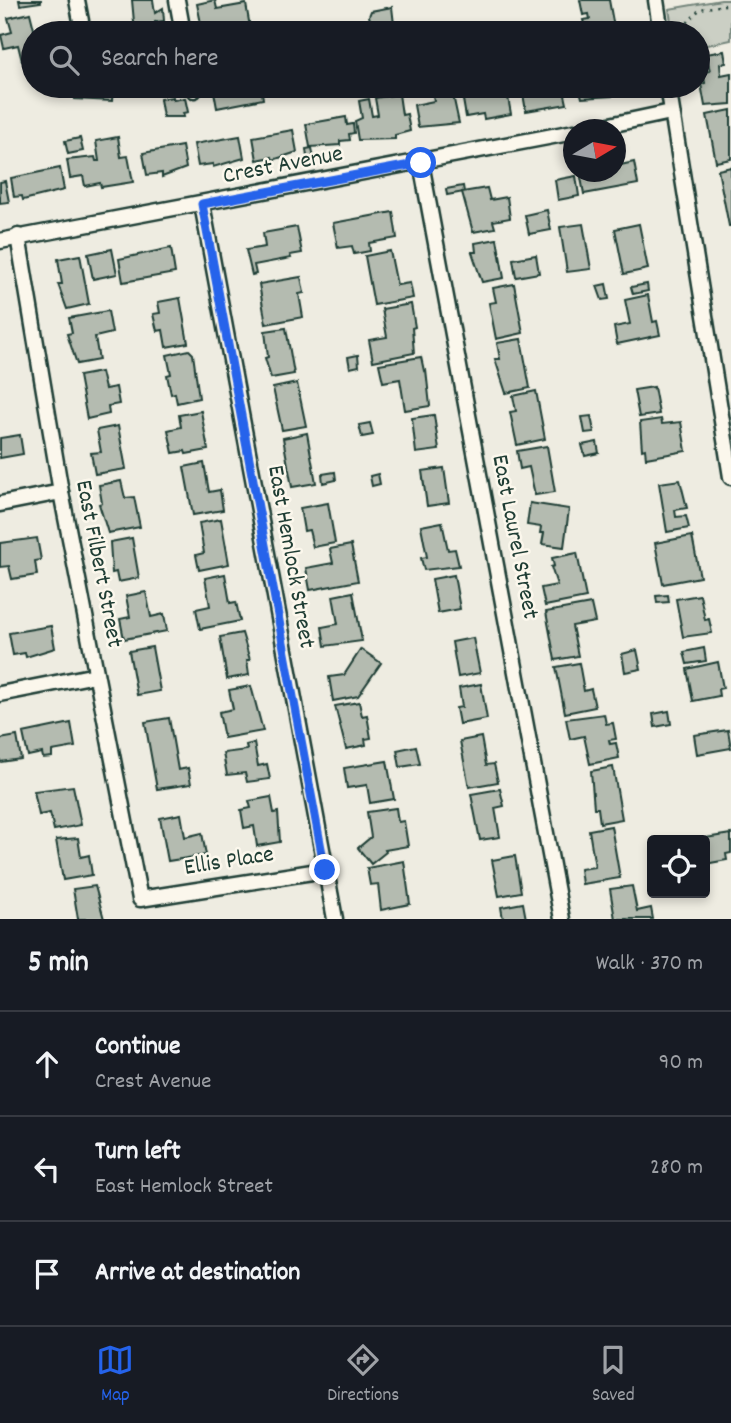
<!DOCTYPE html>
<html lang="en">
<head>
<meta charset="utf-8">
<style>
	:root { --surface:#171b24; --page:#20242c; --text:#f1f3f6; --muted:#9ea1a6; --line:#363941; --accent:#2563eb }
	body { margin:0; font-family:Dekko,sans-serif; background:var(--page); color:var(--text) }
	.controls { position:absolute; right:21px; bottom:21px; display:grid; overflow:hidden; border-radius:7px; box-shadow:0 4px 10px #0003 }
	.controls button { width:63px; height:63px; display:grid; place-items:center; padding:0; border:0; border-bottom:2px solid var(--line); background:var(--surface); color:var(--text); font:35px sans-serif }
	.compass { position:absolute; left:563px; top:119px; width:63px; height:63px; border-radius:50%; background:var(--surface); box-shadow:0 4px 10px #0003; rotate:80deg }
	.stop { position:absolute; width:21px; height:21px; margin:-16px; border:5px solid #2563eb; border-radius:50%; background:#fff }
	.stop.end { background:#2563eb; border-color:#fff; box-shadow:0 2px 7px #0008 }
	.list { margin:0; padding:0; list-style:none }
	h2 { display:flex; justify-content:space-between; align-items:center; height:91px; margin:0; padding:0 28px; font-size:30px }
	h2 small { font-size:23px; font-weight:400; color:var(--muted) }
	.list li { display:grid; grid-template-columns:46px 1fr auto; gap:21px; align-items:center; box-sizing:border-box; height:105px; padding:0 28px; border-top:2px solid var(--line) }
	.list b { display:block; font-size:26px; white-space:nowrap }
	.list p { margin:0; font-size:23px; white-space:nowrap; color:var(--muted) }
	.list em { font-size:23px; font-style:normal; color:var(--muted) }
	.icon { flex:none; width:38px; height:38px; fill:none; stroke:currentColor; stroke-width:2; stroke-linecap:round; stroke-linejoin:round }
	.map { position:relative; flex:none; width:731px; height:919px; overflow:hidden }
	.search { position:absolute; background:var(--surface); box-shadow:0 4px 10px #0003; left:21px; right:21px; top:21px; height:77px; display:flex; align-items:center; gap:18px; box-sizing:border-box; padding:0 24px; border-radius:38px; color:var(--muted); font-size:26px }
	.sheet { height:406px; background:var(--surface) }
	nav { display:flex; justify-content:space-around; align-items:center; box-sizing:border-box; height:98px; border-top:2px solid var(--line); background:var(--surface); font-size:19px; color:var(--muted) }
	nav a { display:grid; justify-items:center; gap:4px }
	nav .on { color:var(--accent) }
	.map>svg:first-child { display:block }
	.green { fill:#cbcfc4; stroke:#75867c; stroke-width:2 }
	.building { fill:#b4bbb0; stroke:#1f3d34; stroke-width:2 }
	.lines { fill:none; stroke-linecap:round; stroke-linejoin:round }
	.minor-casing { stroke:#1f3d34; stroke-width:19 }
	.path { stroke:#1f3d34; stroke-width:2.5; stroke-dasharray:2 5; stroke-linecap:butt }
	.minor { stroke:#fbf7ec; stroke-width:14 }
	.route { stroke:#2563eb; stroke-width:9 }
	.labels { text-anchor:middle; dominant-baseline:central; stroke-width:5; stroke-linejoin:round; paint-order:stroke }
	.street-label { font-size:24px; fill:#1f3d34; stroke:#fbf7ec }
</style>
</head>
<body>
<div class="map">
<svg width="731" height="919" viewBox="0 0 731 919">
	<rect width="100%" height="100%" fill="#eeece1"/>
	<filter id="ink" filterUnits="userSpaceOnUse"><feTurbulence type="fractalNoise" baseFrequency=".0143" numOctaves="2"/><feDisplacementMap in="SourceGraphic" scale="14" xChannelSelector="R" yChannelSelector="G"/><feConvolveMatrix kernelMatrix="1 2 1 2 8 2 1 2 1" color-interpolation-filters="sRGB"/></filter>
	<g filter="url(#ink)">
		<path class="green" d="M 721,0 L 731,0 L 731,40 L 698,47 L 698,33 L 673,33 L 669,9 Z"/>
		<g class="building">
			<path d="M 19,0 L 41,0 L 41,2 L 20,5 Z"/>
			<path d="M 132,0 L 153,0 L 155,13 L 163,8 L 164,21 L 155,22 L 156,33 L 135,33 Z"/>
			<path d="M 215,0 L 217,9 L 246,4 L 251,33 L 203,33 L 197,4 Z"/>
			<path d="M 580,0 L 609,0 L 615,33 L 586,31 L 583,20 L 590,19 L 589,14 L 583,15 Z"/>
			<path d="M 392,7 L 395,33 L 374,33 L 369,16 L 371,11 Z"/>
			<path d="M 30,13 L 35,33 L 33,58 L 22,61 L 18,45 L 4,48 L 1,35 L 12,32 L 8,18 Z"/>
			<path d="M 724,51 L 726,63 L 720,64 L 721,75 L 731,73 L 731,104 L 705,106 L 701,84 L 705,83 L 703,72 L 710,71 L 706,54 Z"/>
			<path d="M 40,86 L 61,86 L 57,94 Z"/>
			<path d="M 76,86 L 113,86 L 112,101 L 75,99 Z"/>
			<path d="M 213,86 L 261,86 L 263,99 L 217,108 Z"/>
			<path d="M 451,86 L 459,123 L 418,127 L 414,105 L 434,101 L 432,89 Z"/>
			<path d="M 475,86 L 490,86 L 490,89 L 506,86 L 511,114 L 484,119 L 483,114 L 466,117 L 461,88 Z"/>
			<path d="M 516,86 L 563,86 L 567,104 L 526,111 L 522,88 L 516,89 Z"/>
			<path d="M 579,86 L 620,86 L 621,90 L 611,92 L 612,96 L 582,98 Z"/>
			<path d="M 399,94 L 402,115 L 407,114 L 410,131 L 395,135 L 395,139 L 358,140 L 355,121 L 362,118 L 359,101 L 369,99 L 372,116 L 378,115 L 375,98 Z"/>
			<path d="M 173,97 L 173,100 L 185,98 L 188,112 L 183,113 L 184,117 L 163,117 L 160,99 Z"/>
			<path d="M 731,110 L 731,159 L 716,162 L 707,115 Z"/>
			<path d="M 346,117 L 347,125 L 353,124 L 354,133 L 349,134 L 350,140 L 340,141 L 340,145 L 310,147 L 306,124 Z"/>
			<path d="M 293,130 L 297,152 L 273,160 L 272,157 L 257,160 L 253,137 Z"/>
			<path d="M 240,136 L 244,158 L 213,167 L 213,164 L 198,166 L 194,144 Z"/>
			<path d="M 118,137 L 121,157 L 128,156 L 133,182 L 101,187 L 100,183 L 85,186 L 83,176 L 70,178 L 67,160 L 95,157 L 96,161 L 99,161 L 96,141 Z"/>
			<path d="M 80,138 L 83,151 L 68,154 L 65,141 Z"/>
			<path d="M 182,146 L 186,168 L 162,177 L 162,173 L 147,175 L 143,153 Z"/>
			<path d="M 312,148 L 315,164 L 308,165 L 306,149 Z"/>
			<path d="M 634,162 L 638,184 L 584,194 L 580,172 L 616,172 L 616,166 Z"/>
			<path d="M 731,167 L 731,226 L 729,226 L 718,170 Z"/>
			<path d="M 60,168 L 64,190 L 23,200 L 22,196 L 14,197 L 11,178 Z"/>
			<path d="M 576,176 L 579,196 L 558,200 L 555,180 Z"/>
			<path d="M 5,181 L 9,202 L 0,203 L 0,182 Z"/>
			<path d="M 463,186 L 464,192 L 447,195 L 446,189 Z"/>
			<path d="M 487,188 L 490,200 L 507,197 L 510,218 L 493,221 L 495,228 L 473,232 L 462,192 Z"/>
			<path d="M 547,210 L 551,230 L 529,234 L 525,215 Z"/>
			<path d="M 393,212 L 397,238 L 369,243 L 370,251 L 354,254 L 352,246 L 338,248 L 333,223 Z"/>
			<path d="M 583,224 L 591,269 L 567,272 L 560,227 Z"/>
			<path d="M 639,224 L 648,269 L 624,274 L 615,229 Z"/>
			<path d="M 297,227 L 302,253 L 290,255 L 291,258 L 254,265 L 256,274 L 252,275 L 246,250 L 265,247 L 263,233 Z"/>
			<path d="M 497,239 L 504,278 L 482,282 L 472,252 L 476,252 L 475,243 Z"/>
			<path d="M 171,248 L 175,273 L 123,282 L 119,259 Z"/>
			<path d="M 112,249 L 117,274 L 93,279 L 88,254 Z"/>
			<path d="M 390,251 L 397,285 L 410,283 L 413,298 L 374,305 L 365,256 Z"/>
			<path d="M 80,255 L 89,304 L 67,309 L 58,284 L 62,284 L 58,259 Z"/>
			<path d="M 536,255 L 539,273 L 516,277 L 513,259 Z"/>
			<path d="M 301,277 L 304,293 L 299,294 L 303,317 L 266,324 L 259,284 Z"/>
			<path d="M 514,284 L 523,333 L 496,339 L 489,303 L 496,302 L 493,288 Z"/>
			<path d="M 606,284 L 609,299 L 602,300 L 597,286 Z"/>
			<path d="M 647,284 L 648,291 L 633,294 L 631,287 Z"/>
			<path d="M 648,295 L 653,322 L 657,321 L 660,335 L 617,344 L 614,327 L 630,324 L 625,300 Z"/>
			<path d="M 180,298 L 188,343 L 166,347 L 163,330 L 157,331 L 153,314 L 160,313 L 158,302 Z"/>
			<path d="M 411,304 L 415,327 L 412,328 L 414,353 L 373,361 L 369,340 L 387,337 L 382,309 Z"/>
			<path d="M 108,311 L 112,333 L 95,337 L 99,360 L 77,364 L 67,334 L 72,333 L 69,318 Z"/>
			<path d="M 286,328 L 294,374 L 271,378 L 265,358 L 268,357 L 265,331 Z"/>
			<path d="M 521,339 L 530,388 L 506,393 L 495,359 L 500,359 L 497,343 Z"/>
			<path d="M 189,350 L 193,354 L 199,398 L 177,403 L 175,393 L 171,394 L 167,375 L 171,374 L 167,355 Z"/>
			<path d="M 358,355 L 359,366 L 350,368 L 348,357 Z"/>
			<path d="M 421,357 L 424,371 L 426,370 L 430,406 L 405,410 L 400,379 L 383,382 L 379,364 Z"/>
			<path d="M 101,372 L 105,389 L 116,387 L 119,404 L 108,406 L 109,414 L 87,419 L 79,376 Z"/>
			<path d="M 297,383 L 306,426 L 282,430 L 273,388 Z"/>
			<path d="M 654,387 L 659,414 L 639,417 L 634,390 Z"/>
			<path d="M 536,391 L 545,439 L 517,445 L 510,412 L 516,411 L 513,396 Z"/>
			<path d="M 201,411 L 208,450 L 186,454 L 185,451 L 173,453 L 168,430 L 181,427 L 179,415 Z"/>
			<path d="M 434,415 L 439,450 L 416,453 L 412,418 Z"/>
			<path d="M 591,416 L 594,432 L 585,433 L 582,417 Z"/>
			<path d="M 661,419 L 662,424 L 681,422 L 686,451 L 646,458 L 645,449 L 642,450 L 640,422 Z"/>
			<path d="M 370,423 L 373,435 L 362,437 L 359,425 Z"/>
			<path d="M 118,426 L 126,469 L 95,474 L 91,453 L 101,452 L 97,430 Z"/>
			<path d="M 307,433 L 316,483 L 292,487 L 283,438 Z"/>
			<path d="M 20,435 L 23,454 L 0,458 L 0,438 Z"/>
			<path d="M 597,442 L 599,453 L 585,456 L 582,445 Z"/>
			<path d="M 547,446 L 555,492 L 535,495 L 529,467 L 520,469 L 517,451 Z"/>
			<path d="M 204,463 L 209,492 L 220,490 L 223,510 L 193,515 L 184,467 Z"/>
			<path d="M 444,468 L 449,503 L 427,506 L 422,471 Z"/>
			<path d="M 335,472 L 336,480 L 323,483 L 322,474 Z"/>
			<path d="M 378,474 L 380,484 L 372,486 L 370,476 Z"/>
			<path d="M 680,480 L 687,508 L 675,510 L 676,517 L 686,516 L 689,528 L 667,532 L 659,483 Z"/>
			<path d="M 121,481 L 125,498 L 134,497 L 140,527 L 108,533 L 99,504 L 102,503 L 99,485 Z"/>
			<path d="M 328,503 L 335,543 L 313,547 L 309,530 L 304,531 L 300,508 Z"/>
			<path d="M 530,503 L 569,509 L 564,547 L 542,544 L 544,533 L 540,533 L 541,527 L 527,525 Z"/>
			<path d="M 221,519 L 229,564 L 199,570 L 196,555 L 204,553 L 199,523 Z"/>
			<path d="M 442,522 L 448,550 L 455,549 L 459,566 L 424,570 L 421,558 L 427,557 L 421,526 Z"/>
			<path d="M 692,536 L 700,577 L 663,584 L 655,543 Z"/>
			<path d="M 37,538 L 41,560 L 35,561 L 37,575 L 12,579 L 9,566 L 0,567 L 0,543 Z"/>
			<path d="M 132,538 L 139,578 L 118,582 L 116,572 L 112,573 L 110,542 Z"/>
			<path d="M 351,545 L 358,581 L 310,590 L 306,568 L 333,563 L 330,549 Z"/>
			<path d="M 577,553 L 586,598 L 545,606 L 541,588 L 557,585 L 551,567 L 554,566 L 552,558 Z"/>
			<path d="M 225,574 L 230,603 L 236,602 L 240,621 L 200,629 L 196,609 L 210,606 L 205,578 Z"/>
			<path d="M 454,575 L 460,609 L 438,613 L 432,579 Z"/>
			<path d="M 146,592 L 151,617 L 164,614 L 167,631 L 124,639 L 120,619 L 130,617 L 126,596 Z"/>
			<path d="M 353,592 L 362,641 L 325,646 L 322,627 L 338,624 L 333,596 Z"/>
			<path d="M 668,595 L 669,602 L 657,603 L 656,596 Z"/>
			<path d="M 700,595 L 705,620 L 709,619 L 712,633 L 683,637 L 676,599 Z"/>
			<path d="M 591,604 L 595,622 L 572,626 L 578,656 L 555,660 L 546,612 Z"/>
			<path d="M 51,626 L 55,648 L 26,657 L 25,653 L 13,655 L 9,633 Z"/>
			<path d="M 242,633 L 250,660 L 247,660 L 249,675 L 227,679 L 220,637 Z"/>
			<path d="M 473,638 L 480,673 L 458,677 L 452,642 Z"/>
			<path d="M 152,647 L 160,691 L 137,695 L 129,651 Z"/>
			<path d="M 704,648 L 706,661 L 687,664 L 684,652 Z"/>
			<path d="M 361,649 L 381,663 L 358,696 L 333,701 L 329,677 L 344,675 Z"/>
			<path d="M 637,650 L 641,669 L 625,672 L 622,654 Z"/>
			<path d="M 718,662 L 723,688 L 718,689 L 719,696 L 693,701 L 687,669 Z"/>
			<path d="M 579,663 L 584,691 L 591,689 L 595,707 L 565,713 L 556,667 Z"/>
			<path d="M 481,684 L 487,719 L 459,724 L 456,708 L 462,707 L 459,688 Z"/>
			<path d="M 251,686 L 263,731 L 224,738 L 219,712 L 233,709 L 229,690 Z"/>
			<path d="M 359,702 L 362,716 L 367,715 L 371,738 L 365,739 L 366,745 L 346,749 L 335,706 Z"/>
			<path d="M 669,711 L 671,724 L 655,727 L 653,714 Z"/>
			<path d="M 604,714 L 606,724 L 613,723 L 616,739 L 609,740 L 610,744 L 616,743 L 619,758 L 590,764 L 584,736 L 570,739 L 566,719 Z"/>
			<path d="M 169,718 L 178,770 L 188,768 L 191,784 L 157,789 L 145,722 Z"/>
			<path d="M 71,723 L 75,747 L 52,751 L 52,757 L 43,758 L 42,753 L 28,756 L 23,733 Z"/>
			<path d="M 728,730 L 731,748 L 697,754 L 694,735 Z"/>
			<path d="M 17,736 L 21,759 L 0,762 L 0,739 Z"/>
			<path d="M 481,737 L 486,765 L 494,764 L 498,782 L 469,787 L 460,741 Z"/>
			<path d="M 254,743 L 258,766 L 267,764 L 270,779 L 247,782 L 245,773 L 227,775 L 223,753 L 247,750 L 246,745 Z"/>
			<path d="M 416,746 L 420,764 L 400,767 L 397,750 Z"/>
			<path d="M 387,761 L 394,799 L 370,803 L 367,785 L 347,788 L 344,768 Z"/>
			<path d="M 613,767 L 622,819 L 600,823 L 598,808 L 594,808 L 591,771 Z"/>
			<path d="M 73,786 L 81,825 L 54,830 L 50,813 L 39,815 L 34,791 Z"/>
			<path d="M 500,789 L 504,806 L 495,808 L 500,837 L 480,840 L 471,794 Z"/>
			<path d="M 271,797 L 274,813 L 278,812 L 280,842 L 257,846 L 254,826 L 244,828 L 241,810 L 251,808 L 249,801 Z"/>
			<path d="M 396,808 L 398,822 L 404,821 L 408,846 L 385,850 L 386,852 L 371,864 L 358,848 L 371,837 L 367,812 Z"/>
			<path d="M 181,814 L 185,837 L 202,833 L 206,855 L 168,861 L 160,818 Z"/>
			<path d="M 611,826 L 620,878 L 582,884 L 580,869 L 595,867 L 589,830 Z"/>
			<path d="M 731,834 L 731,853 L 726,854 L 727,860 L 705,864 L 705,840 L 693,840 Z"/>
			<path d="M 78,838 L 81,857 L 89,855 L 92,875 L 63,880 L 56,840 Z"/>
			<path d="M 515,856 L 521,892 L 499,896 L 492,860 Z"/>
			<path d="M 404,861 L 410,904 L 381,910 L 378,884 L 370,885 L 367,868 Z"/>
			<path d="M 95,886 L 104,919 L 78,919 L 73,889 Z"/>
			<path d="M 632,886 L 637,911 L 651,908 L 653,919 L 615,919 L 610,889 Z"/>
			<path d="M 523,903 L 526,919 L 503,919 L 501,907 Z"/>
		</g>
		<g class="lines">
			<g class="minor-casing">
				<g id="minor">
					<path d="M 77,0 L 81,21"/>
					<path d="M 177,0 L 183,33"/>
					<path d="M 656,0 L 661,33"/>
					<path d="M 193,86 L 194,90"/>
					<path d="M 668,86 L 731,477"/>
					<path d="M 586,130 L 671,112"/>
					<path d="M 421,163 L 562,919"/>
					<path d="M 202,204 L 335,919"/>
					<path d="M 18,236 L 61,492 L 140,899 L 325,870"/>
					<path d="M 0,241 L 574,132"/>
					<path d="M 0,504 L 61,492"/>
					<path d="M 0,694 L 96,675"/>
				</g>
			</g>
			<path class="path" d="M 678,33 L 700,9 L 731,4"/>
			<use href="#minor" class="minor"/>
		</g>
	</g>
	<g class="lines" filter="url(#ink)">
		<path class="route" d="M 325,870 L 202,204 L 421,163"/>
	</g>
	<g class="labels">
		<g class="street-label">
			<text transform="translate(283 166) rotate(-11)">Crest Avenue</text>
			<text transform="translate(514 537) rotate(79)">East Laurel Street</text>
			<text transform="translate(290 557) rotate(80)">East Hemlock Street</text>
			<text transform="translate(98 564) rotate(79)">East Filbert Street</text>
			<text transform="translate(229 862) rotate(-9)">Ellis Place</text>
		</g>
	</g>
</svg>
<div class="controls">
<button><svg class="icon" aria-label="locate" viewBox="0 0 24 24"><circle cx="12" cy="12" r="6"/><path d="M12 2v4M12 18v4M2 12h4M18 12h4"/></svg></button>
</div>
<svg class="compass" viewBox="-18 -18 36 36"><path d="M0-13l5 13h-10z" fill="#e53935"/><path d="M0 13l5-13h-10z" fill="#9ea1a6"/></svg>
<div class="stop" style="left:421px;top:163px"></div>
<div class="stop end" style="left:325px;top:870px"></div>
<div class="search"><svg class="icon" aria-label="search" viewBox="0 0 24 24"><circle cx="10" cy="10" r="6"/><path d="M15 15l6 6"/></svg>Search here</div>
</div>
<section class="sheet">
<h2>5 min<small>Walk · 370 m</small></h2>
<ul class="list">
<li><svg class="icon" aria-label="ahead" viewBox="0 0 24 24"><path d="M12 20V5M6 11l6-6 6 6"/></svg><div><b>Continue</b><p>Crest Avenue</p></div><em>90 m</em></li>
<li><svg class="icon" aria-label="left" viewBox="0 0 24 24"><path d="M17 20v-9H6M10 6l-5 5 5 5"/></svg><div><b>Turn left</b><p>East Hemlock Street</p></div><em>280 m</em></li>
<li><svg class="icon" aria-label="arrive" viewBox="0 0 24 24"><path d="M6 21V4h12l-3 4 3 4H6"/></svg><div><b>Arrive at destination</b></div></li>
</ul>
</section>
<nav>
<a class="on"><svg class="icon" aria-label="map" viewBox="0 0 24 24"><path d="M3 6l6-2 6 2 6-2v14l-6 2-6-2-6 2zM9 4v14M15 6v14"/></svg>Map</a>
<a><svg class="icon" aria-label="directions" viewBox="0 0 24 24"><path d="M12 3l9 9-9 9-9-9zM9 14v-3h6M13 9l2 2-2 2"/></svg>Directions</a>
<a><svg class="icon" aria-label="saved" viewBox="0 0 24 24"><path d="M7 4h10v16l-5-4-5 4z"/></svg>Saved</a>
</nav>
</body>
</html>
